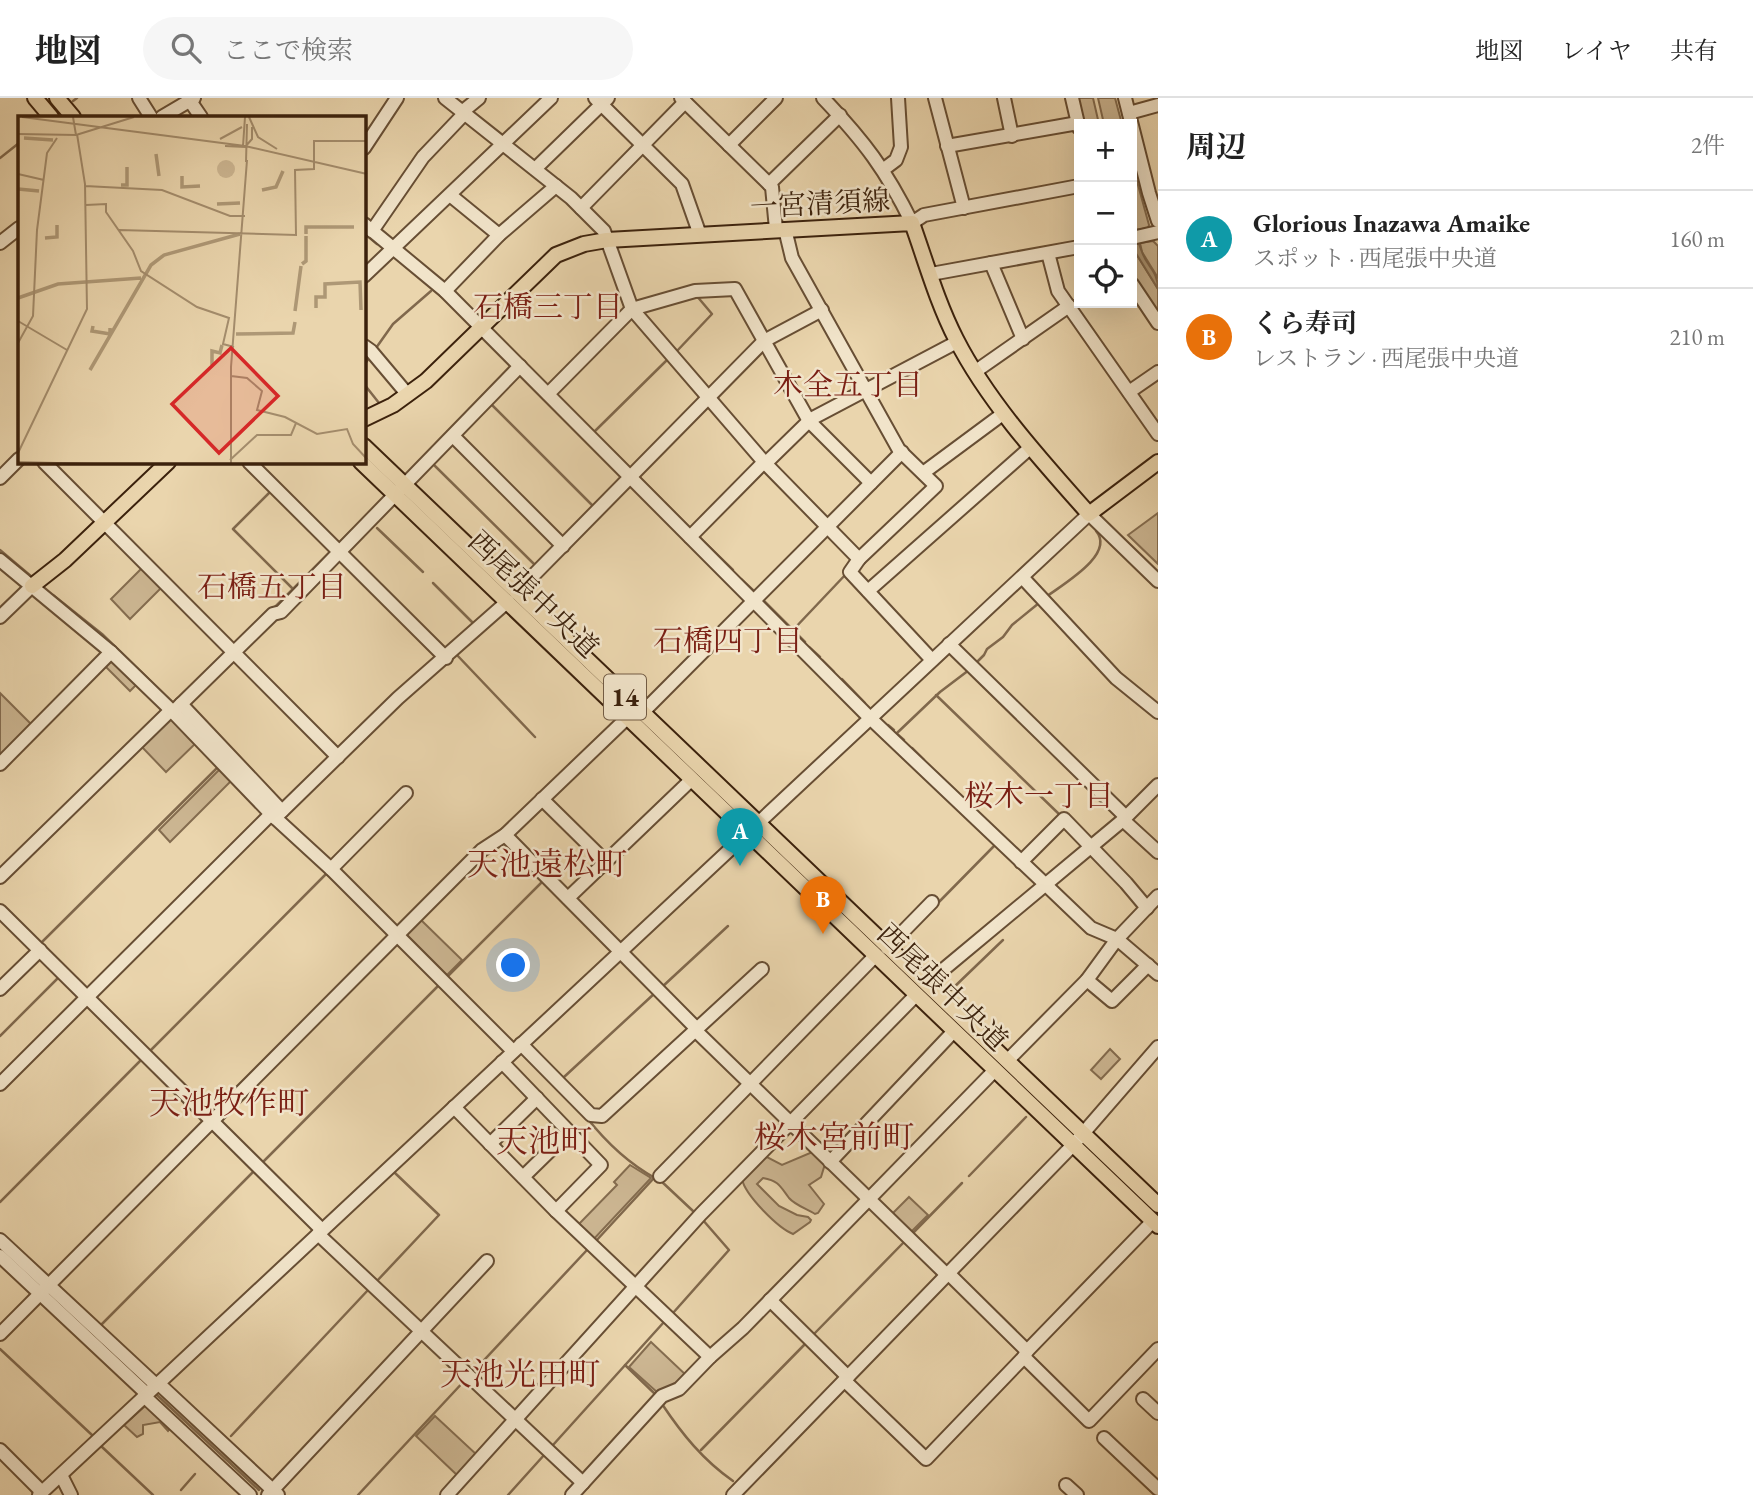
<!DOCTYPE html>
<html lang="ja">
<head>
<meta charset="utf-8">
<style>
	:root { --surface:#fff; --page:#f6f6f6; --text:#222; --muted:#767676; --line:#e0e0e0; --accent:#0b8043 }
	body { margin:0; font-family:"EB Garamond","Noto Serif JP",serif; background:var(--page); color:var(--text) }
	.controls { position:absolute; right:21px; top:21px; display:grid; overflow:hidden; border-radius:0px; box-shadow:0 7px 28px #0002 }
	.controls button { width:63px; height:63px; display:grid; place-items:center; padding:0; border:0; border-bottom:2px solid var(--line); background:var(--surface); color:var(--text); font:35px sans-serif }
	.you { position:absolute; left:514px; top:868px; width:24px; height:24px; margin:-18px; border:5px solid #fff; border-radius:50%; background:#1a73e8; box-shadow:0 0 0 10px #1a73e833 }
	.badge { display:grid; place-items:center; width:46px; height:46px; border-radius:50%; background:var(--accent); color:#fff; font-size:23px; font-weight:700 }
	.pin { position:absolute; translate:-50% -58px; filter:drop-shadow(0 2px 4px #0008) }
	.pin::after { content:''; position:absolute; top:37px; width:24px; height:21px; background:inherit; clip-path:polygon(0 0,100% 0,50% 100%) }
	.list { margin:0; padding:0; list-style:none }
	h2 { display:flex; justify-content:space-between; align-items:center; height:91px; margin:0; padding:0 28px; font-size:30px }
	h2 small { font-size:23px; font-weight:400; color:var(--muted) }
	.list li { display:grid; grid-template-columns:46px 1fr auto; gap:21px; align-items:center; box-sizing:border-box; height:98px; padding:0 28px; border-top:2px solid var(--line) }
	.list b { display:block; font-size:26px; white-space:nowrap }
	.list p { margin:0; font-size:23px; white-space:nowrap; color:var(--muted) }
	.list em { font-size:23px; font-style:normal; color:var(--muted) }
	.icon { flex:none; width:38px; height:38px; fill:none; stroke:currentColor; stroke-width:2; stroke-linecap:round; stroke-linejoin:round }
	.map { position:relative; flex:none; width:1158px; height:1397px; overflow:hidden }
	header { display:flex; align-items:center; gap:42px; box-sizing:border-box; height:98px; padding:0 35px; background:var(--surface); border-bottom:2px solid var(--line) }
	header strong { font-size:33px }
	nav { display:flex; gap:38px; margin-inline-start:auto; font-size:24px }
	.search { width:490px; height:63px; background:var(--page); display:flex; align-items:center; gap:18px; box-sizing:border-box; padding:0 24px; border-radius:38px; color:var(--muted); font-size:26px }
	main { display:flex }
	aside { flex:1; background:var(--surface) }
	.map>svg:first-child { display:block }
	.green { fill:#ccb692; stroke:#846c4f; stroke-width:2 }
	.water { fill:#ae9876; stroke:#80684c; stroke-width:2 }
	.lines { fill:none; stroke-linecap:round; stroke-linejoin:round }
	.stream { stroke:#80684c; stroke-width:2.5 }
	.minor-casing { stroke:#674e34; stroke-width:16 }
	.major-casing { stroke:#3b210c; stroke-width:18 }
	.minor { stroke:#f1e4ca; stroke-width:12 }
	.major { stroke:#ead5ad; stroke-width:14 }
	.labels { text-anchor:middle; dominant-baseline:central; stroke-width:5; stroke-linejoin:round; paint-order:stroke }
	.shield { fill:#f1e4ca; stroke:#725c45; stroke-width:2 }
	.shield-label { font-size:26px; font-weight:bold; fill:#3b210c }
	.street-label { font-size:28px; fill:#3b210c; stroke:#f1e4ca }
	.neighbourhood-label { font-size:30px; fill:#7a1f14; stroke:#f1e4ca }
	.quarter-label { font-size:32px; fill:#7a1f14; stroke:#f1e4ca }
	.inset-river { fill:none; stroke:#ae9876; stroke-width:3.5 }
	.inset-road { fill:none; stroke:#a48d6d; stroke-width:2 }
	.view { fill:#d62828; fill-opacity:0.15; stroke:#d62828; stroke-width:3.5 }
	.inset-edge { fill:none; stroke:#3b210c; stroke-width:3.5 }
</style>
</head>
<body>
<header>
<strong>地図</strong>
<div class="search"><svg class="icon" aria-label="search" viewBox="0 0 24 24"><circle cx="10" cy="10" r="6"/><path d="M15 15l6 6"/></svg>ここで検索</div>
<nav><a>地図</a><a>レイヤ</a><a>共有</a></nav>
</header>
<main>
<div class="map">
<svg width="1158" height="1397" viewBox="0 0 1158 1397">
	<rect width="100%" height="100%" fill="#ead5ad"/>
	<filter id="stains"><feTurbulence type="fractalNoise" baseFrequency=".00286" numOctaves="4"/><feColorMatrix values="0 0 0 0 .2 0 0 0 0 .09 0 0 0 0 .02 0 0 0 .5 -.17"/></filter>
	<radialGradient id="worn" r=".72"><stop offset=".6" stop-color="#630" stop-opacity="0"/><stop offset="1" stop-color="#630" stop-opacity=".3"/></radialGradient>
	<g class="green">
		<path d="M 1077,0 L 1093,0 L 1099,26 L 1083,26 Z"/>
		<path d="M 1098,0 L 1115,0 L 1122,26 L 1104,26 Z"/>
		<path d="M 1132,65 L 1149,127 L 1148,130 L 1135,132 L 1132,125 Z"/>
		<path d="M 1153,143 L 1158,148 L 1158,180 L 1142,154 L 1140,145 Z"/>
		<path d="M 1132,149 L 1158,191 L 1158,219 L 1142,197 L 1132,178 Z"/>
		<path d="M 1158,415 L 1158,466 L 1128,437 Z"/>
		<path d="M 144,468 L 164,487 L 130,521 L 111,501 Z"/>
		<path d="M 110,563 L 116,564 L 138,585 L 130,593 L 105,568 Z"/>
		<path d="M 0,595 L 33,628 L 0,661 Z"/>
		<path d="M 169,620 L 176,620 L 197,644 L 166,674 L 141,648 Z"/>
		<path d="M 221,670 L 232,682 L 170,744 L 159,732 Z"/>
		<path d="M 420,821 L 462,862 L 447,877 L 406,836 Z"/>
		<path d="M 1110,951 L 1120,961 L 1101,981 L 1091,972 Z"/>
		<path d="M 810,1055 L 815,1055 L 825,1066 L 821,1079 L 809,1087 L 824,1106 L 818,1115 L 815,1116 C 807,1111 795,1107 789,1100 C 780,1088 779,1083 763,1080 L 757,1086 L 779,1108 L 797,1117 L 808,1119 L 811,1122 L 810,1124 L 793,1136 C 778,1130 745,1097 742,1081 L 763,1060 L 767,1059 L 782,1067 Z"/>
		<path d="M 630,1067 L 651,1080 L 592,1143 L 577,1128 L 617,1087 L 614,1084 Z"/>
		<path d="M 909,1099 L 928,1117 L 909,1136 L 890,1118 Z"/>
		<path d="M 651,1244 L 687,1278 L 658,1295 L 629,1269 Z"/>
		<path d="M 145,1308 L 151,1308 L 172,1328 L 168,1333 L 160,1324 L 143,1327 L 143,1336 L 137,1339 L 124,1327 Z"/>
		<path d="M 435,1318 L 477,1357 L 458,1378 L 416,1338 Z"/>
	</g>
	<path class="water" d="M 1132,125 C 1136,135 1138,144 1142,154 C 1147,169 1158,173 1158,191 L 1132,149 Z"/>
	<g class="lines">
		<g class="stream">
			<path d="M 73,3 L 77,0"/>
			<path d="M 0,60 L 19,45"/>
			<path d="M 364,135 L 377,146"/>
			<path d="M 376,250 L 393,226 L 431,193"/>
			<path d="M 676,254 L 712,216 L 696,197"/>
			<path d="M 517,257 L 526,265"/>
			<path d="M 364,267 L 370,259"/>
			<path d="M 364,286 L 379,305"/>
			<path d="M 489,304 L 593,408"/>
			<path d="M 594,334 L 669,260"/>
			<path d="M 614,354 L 630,370"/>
			<path d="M 433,366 L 535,467"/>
			<path d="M 637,377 L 662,402"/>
			<path d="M 272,392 L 233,431 L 293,491"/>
			<path d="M 665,405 L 691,431"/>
			<path d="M 377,430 L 423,474"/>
			<path d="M 697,437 L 733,472"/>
			<path d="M 340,444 L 354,430"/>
			<path d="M 0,452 L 32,479"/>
			<path d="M 741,481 L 755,494"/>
			<path d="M 433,485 L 475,527"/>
			<path d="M 53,497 L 102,536 L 175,607"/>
			<path d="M 1046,499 C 1063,486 1116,456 1096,433"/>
			<path d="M 763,502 L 805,544"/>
			<path d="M 273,511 L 330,454"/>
			<path d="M 793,532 L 847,475"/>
			<path d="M 809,549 L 820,559"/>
			<path d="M 456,556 L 535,639"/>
			<path d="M 822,562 L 834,574"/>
			<path d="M 976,565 L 984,557 L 987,551 L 1003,539 L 1012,527 L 1039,505"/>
			<path d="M 842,581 L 865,605"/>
			<path d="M 936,597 L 1060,717"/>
			<path d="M 888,627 L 894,632"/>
			<path d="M 896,635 L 904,642"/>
			<path d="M 897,635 L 940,594 L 969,572"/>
			<path d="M 912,650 L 924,662"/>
			<path d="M 936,674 L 966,703"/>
			<path d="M 936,807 L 995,747"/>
			<path d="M 41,845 L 218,669"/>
			<path d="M 897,868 L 995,961"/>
			<path d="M 447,879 L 543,783"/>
			<path d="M 662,889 L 728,828"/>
			<path d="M 951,892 L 1003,842"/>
			<path d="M 0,938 L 60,878"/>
			<path d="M 149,954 L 327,775"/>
			<path d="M 564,979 L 655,895"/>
			<path d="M 587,1020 C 606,1044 628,1065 655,1080"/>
			<path d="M 261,1066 L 439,887"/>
			<path d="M 969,1078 L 1026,1019"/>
			<path d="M 661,1083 L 693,1113"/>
			<path d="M 1130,1091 L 1158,1118"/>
			<path d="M 0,1104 L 142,961"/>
			<path d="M 911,1137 L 962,1085"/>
			<path d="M 595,1144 L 654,1080"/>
			<path d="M 376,1184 L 439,1117 L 395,1075"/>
			<path d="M 673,1215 L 729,1152 L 702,1121"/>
			<path d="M 101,1227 L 255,1072"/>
			<path d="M 813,1237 L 906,1142"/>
			<path d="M 96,1240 L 146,1287"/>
			<path d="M 0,1251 L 92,1337"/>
			<path d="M 625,1267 L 655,1296"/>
			<path d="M 472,1275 L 587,1152"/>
			<path d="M 686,1292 L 696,1282"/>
			<path d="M 157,1297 L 259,1392"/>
			<path d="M 662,1306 C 682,1336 703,1362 733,1383"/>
			<path d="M 231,1338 L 369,1191"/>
			<path d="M 553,1347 L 664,1224"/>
			<path d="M 101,1348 L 153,1397"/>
			<path d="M 701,1352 L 807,1244"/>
			<path d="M 181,1392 L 195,1376"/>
			<path d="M 358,1397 L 466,1281"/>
			<path d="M 508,1397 L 545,1356"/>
		</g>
		<g class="minor-casing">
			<g id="minor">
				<path d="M 139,0 L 151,19"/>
				<path d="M 188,0 L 201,19"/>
				<path d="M 445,0 L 571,100 L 604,133 L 632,211 L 764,364 L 859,461 L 850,474 L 932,562"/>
				<path d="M 595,0 L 682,86 L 700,137"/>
				<path d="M 681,0 L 769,86"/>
				<path d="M 823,0 C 864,43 886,72 912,125 L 924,117 L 1079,88"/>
				<path d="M 935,0 L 964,110"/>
				<path d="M 1004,0 L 1012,38"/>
				<path d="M 1072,0 L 1079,30"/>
				<path d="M 1125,0 L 1149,95 L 1158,123"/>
				<path d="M 462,14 L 479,0"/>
				<path d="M 1129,15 L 1158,7"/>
				<path d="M 162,19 L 194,0"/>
				<path d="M 729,47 L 776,0"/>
				<path d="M 947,48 L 1078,25"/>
				<path d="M 364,50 L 397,0"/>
				<path d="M 535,71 L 608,0"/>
				<path d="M 884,71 L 896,62 L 901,49 L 898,0"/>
				<path d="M 450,97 L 499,137"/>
				<path d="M 581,110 L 685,4"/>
				<path d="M 364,126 L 445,193 L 870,620 L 1046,787 L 1091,830 L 1117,841 L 1158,876"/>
				<path d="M 776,131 L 772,89 L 769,86 L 840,17"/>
				<path d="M 785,131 L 792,160 L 899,352 L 936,388 L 859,461"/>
				<path d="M 372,133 L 423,59 L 464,16"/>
				<path d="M 1132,140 L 1158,134"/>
				<path d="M 0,145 L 19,130"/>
				<path d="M 1048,155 L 1058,193 L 1158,336"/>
				<path d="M 991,165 L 1023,241"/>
				<path d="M 931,176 L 1079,149"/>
				<path d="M 364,178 L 551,0"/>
				<path d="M 1132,186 L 1158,225"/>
				<path d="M 445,193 L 499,137 L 556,88"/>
				<path d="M 364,248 L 371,253 L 408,297"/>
				<path d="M 976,273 L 1069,208"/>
				<path d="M 1129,294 L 1158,274"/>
				<path d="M 548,296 L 632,211 L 695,193 L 735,191 L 809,323 L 871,385"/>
				<path d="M 453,338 L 563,448"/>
				<path d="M 44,364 L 338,659"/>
				<path d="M 249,364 L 446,560"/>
				<path d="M 765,366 L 811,321 L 957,244"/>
				<path d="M 923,375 L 1004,315"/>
				<path d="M 0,380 L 19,361"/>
				<path d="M 690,439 L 764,364"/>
				<path d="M 0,462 L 111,554 L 171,612 L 271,716 L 331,771 L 513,953"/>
				<path d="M 1022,479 L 1116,580 L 1158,614"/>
				<path d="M 868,493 L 1031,349"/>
				<path d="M 516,495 L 764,243 L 822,212"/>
				<path d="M 0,519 L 32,488"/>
				<path d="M 949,546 L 1126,719"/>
				<path d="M 181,606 L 282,713"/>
				<path d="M 173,614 L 273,516 L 281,514 L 520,268"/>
				<path d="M 642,615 L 902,354"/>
				<path d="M 0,666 L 111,554"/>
				<path d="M 542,701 L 606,764"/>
				<path d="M 275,720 L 398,600 L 507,504"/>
				<path d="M 1123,722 L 1158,754"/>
				<path d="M 505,737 L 697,931"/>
				<path d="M 1021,764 L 1064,721 L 1126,785 L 1147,810"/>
				<path d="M 331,771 L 406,695"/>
				<path d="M 0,779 L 171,612"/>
				<path d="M 568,800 L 691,682"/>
				<path d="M 0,813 L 322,1132"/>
				<path d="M 887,850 L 932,804"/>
				<path d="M 1087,882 L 1112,903 L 1148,867"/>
				<path d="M 926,886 L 1123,722 L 1158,687"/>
				<path d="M 0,891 L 40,852"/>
				<path d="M 695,932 L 947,1177"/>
				<path d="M 521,946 L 591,1017 L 602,1018 L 762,871"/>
				<path d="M 1007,963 L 1087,882 L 1117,841 L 1158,798"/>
				<path d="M 502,964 L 601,1067 L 556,1113"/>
				<path d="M 0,986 L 271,716"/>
				<path d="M 454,1009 L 556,1113 L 710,1259"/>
				<path d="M 490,1046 L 537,1000"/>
				<path d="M 830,1064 L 954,933"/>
				<path d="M 660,1078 L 875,858"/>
				<path d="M 523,1079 L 569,1034"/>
				<path d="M 318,1136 L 583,1385"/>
				<path d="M 0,1142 L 156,1287"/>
				<path d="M 0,1158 L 147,1296"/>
				<path d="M 949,1176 L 1027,1253 L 1024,1259 L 1089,1323 L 1158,1251"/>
				<path d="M 770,1202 L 848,1279"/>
				<path d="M 0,1236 L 482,752 L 505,737 L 627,620"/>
				<path d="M 1027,1253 L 1153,1123"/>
				<path d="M 845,1283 L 926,1361 L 1024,1259"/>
				<path d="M 158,1285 L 278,1397"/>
				<path d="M 144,1298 L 250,1397"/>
				<path d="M 1143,1301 L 1158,1315"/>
				<path d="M 1104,1340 L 1158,1391"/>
				<path d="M 0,1352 L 42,1394"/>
				<path d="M 61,1377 L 71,1397"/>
				<path d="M 1066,1387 L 1077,1397"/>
				<path d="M 39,1397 L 1089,416 L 1158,483"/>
				<path d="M 268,1397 L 487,1163"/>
				<path d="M 447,1397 L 701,1116 L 916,897"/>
				<path d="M 572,1397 L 662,1298 L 679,1291 L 710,1259 L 743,1230 L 995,972"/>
				<path d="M 733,1397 L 1073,1047 L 1158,949"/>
			</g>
		</g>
		<g class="major-casing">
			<g id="major">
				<path d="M 35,0 L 51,19"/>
				<path d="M 57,0 L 73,19"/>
				<path d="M 364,321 L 393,307 L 426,283 L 556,157 L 584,146 L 607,142 L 912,125 C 926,164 937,204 956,241 C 988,304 1042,363 1089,416 L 1158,364"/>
				<path d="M 364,348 L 1158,1107"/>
				<path d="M 361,364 L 1158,1128"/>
				<path d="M 32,488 L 65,462 L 168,364"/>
			</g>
		</g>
		<use href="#minor" class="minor"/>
		<use href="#major" class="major"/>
	</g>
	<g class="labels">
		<rect class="shield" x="604" y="576.5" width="42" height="45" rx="5"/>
		<g class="shield-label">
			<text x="625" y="599">14</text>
		</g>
		<g class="street-label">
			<text transform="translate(820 105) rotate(-3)">一宮清須線</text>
			<text transform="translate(534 496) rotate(44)">西尾張中央道</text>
			<text transform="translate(943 889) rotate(44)">西尾張中央道</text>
		</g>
		<g class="neighbourhood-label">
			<text x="548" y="208">石橋三丁目</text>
			<text x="848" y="286">木全五丁目</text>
			<text x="272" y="488">石橋五丁目</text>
			<text x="728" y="542">石橋四丁目</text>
			<text x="1039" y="697">桜木一丁目</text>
		</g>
		<g class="quarter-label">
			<text x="547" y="766">天池遠松町</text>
			<text x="229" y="1005">天池牧作町</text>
			<text x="834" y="1039">桜木宮前町</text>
			<text x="544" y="1043">天池町</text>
			<text x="520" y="1276">天池光田町</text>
		</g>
	</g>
	<g transform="translate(18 18)">
		<rect width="348" height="348" fill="#ead5ad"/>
		<path d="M199 53a9 9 0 1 1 18 0a9 9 0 1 1-18 0Z" fill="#ccb692"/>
		<path class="inset-river" d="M 6,22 L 35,24M 138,38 L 141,60M 164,60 L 164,71 L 182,70M 103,69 L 109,69 L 109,51M 0,73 L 21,75M 244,74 L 258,71 L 265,55M 199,88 L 222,87M 288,118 L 288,111 L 336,111M 27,122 L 39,121 L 39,109M 284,148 L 288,145 L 288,120M 0,182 L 40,168 L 123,162M 298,192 L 298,181 L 307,181 L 307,168 L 342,166 L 343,194M 277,195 L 283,150M 75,210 L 74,215 L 92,218 L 92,212M 218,218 L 275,217 L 277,206M 194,249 L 194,235 L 202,237 L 204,229M 72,254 L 133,149 L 146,139 L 222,118"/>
		<path class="inset-road" d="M 4,1 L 227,30 L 349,58M 231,1 L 240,21 L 259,33M 0,18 L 58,19 L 55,1M 58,19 L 116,1M 202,23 L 224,11M 0,29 L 0,53M 207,30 L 227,31 L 234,23 L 234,11M 225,30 L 227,1M 228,46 L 229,8M 0,58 L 26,64M 67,70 L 144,74 L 212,100 L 227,100M 68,89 L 88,88 L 88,96 L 115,135 L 123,155 L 179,191 L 211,202 L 205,228 L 216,231M 101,114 L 278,119 L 277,54 L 296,53 L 296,25 L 349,25M 0,205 L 49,234M 0,227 L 15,200 L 19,114 L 29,37 L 39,22M 213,260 L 229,262 L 244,275 L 239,294 L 267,301 L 299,318 L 329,313 L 335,328 L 349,343M 0,337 L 69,193 L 67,68 L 59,18M 212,344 L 239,319 L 273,319 L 278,307M 0,346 L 77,348M 213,348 L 213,251 L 229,44"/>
		<path class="view" d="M 213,232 L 260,280 L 201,337 L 154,288 Z"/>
		<rect width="348" height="348" class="inset-edge"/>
	</g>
	<rect width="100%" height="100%" filter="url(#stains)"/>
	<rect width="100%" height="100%" fill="url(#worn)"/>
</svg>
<div class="controls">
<button>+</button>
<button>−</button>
<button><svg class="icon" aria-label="locate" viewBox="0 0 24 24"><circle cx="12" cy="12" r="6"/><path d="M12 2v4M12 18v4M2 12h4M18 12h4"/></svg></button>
</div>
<div class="you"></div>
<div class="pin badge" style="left:740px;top:768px;background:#0f9aa8">A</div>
<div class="pin badge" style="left:823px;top:836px;background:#e8710a">B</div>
</div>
<aside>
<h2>周辺<small>2件</small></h2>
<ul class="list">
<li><span class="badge" style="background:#0f9aa8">A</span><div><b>Glorious Inazawa Amaike</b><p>スポット · 西尾張中央道</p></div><em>160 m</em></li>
<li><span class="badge" style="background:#e8710a">B</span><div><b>くら寿司</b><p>レストラン · 西尾張中央道</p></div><em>210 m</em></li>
</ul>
</aside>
</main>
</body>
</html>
